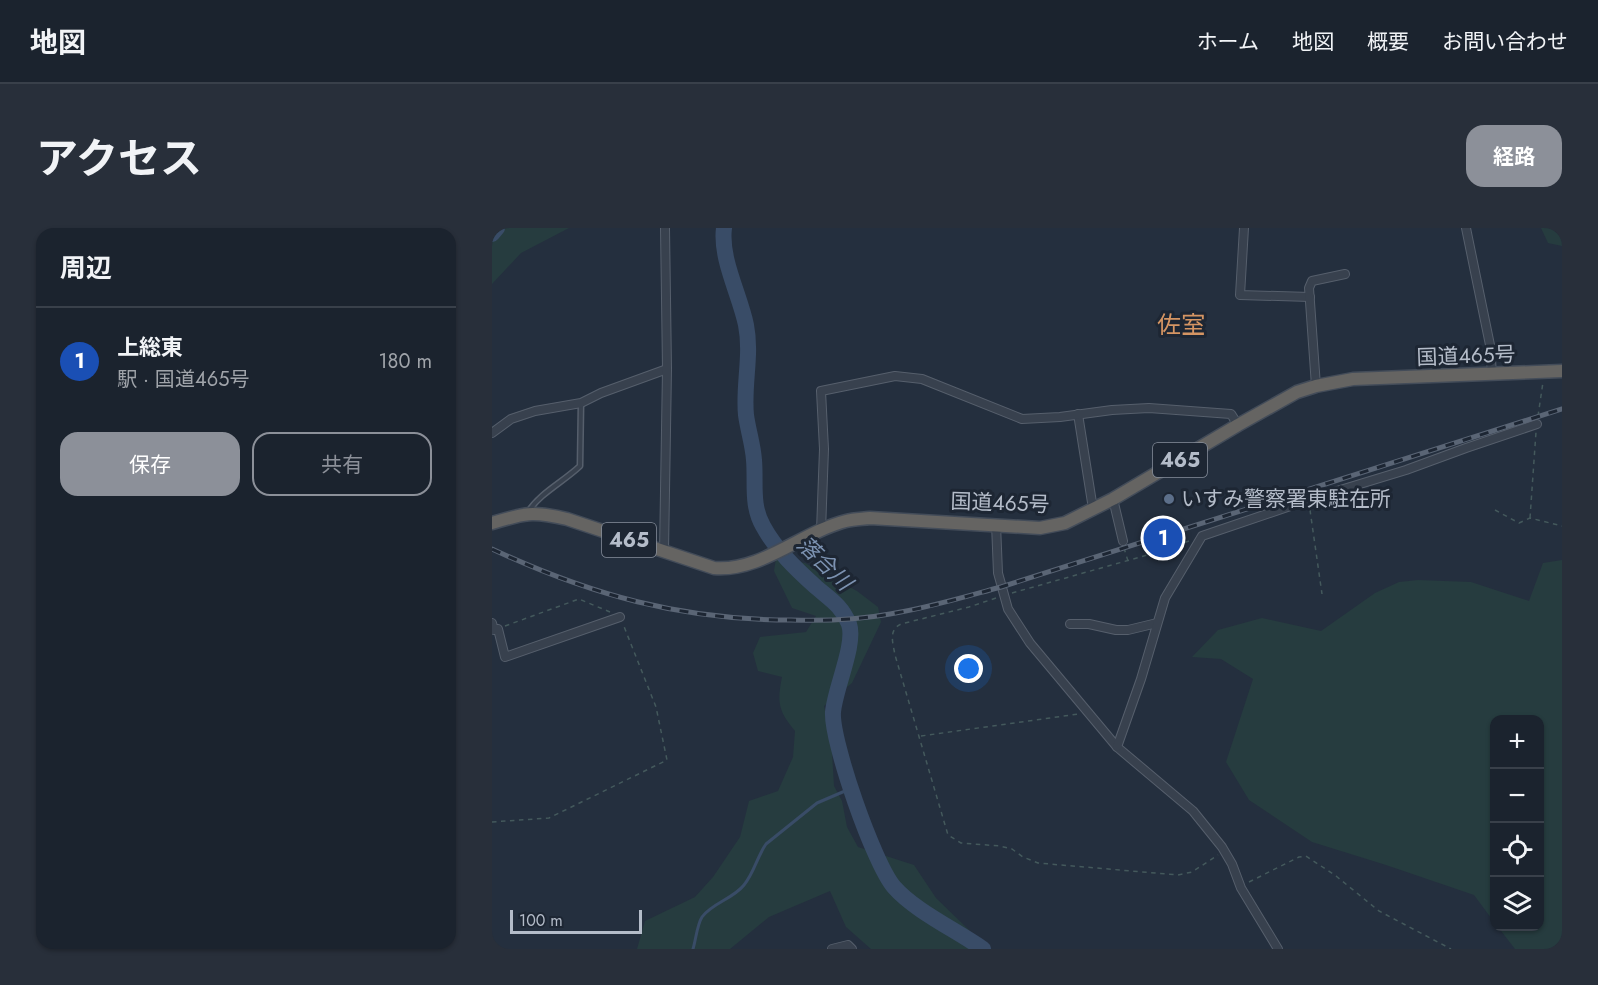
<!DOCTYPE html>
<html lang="ja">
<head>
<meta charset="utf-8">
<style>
	:root { --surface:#1b232e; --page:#282f3a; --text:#f1f3f6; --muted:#a0a4aa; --line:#39404a; --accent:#8c9099 }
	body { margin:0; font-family:Jost,"Noto Sans JP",sans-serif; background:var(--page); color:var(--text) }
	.controls { position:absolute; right:18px; bottom:18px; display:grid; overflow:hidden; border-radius:12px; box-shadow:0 2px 4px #0004 }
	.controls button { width:54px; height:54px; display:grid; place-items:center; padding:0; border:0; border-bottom:2px solid var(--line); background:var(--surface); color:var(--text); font:30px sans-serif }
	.scale { position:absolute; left:18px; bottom:15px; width:132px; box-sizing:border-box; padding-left:6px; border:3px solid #b4bcc9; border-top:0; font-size:16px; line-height:21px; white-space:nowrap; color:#b4bcc9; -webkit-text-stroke:4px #1d2633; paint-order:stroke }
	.you { position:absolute; left:477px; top:441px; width:21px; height:21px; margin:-15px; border:4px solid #fff; border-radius:50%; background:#1a73e8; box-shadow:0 0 0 9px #1a73e833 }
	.badge { display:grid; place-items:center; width:39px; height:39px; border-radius:50%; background:var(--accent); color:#fff; font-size:20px; font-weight:700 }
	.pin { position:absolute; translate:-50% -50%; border:3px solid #fff; box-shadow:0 2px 6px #0006 }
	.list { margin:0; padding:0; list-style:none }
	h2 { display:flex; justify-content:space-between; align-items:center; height:78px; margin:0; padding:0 24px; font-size:26px }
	h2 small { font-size:20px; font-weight:400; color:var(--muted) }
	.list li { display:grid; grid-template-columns:39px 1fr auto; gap:18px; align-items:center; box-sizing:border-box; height:108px; padding:0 24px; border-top:2px solid var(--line) }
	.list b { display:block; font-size:22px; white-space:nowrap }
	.list p { margin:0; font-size:20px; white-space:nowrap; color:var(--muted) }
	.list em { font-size:20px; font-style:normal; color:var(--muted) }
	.actions { display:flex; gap:12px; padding:18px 24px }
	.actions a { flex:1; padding:14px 0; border:2px solid var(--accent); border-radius:18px; text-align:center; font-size:21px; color:var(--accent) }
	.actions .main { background:var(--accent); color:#fff }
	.icon { flex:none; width:33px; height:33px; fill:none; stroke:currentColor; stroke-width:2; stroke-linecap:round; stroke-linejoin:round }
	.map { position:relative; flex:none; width:1070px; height:721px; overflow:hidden; border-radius:18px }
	header { display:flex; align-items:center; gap:36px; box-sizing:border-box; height:84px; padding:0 30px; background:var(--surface); border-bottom:2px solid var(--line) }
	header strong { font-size:28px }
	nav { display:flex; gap:33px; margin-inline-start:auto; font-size:21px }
	.intro { display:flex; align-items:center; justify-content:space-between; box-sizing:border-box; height:144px; padding:0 36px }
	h1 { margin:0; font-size:42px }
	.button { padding:15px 27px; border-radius:18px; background:var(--accent); color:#fff; font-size:21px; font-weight:700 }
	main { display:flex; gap:36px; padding:0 36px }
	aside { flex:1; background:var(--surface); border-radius:18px; box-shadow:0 2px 4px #0004 }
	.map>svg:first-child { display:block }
	.green { fill:#263c3f }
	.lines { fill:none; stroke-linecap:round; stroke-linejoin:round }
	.stream { stroke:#394c67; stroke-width:3 }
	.river { stroke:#394c67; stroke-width:16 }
	.service-casing { stroke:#565f6c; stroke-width:7 }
	.minor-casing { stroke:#565f6c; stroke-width:10 }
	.trunk-casing { stroke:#434c59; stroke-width:15 }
	.path { stroke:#44595c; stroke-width:1.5; stroke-dasharray:4.5 4.5; stroke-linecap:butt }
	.service { stroke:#38414e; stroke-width:4 }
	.minor { stroke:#38414e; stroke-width:8 }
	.trunk { stroke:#656462; stroke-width:12 }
	.rail-casing { stroke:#5a6575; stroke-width:5 }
	.rail { stroke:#1d2633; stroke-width:3; stroke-dasharray:9; stroke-linecap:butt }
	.service-dot { fill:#5c6f8a; stroke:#1d2633; stroke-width:2 }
	.labels { text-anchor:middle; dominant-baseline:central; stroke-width:6; stroke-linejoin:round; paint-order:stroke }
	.shield { fill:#1d2633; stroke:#878f9c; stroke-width:1.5 }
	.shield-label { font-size:20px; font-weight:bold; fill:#b4bcc9 }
	.street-label { font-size:21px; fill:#b4bcc9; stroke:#1d2633 }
	.poi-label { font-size:21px; fill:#b4bcc9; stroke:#1d2633; text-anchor:start }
	.water-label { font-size:22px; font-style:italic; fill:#7c92b1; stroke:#1d2633 }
	.quarter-label { font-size:24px; fill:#d59563; stroke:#1d2633 }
</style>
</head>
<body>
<header>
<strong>地図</strong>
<nav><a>ホーム</a><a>地図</a><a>概要</a><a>お問い合わせ</a></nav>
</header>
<div class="intro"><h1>アクセス</h1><a class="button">経路</a></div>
<main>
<aside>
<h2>周辺<small></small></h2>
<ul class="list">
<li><span class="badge" style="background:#1a4fb4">1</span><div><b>上総東</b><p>駅 · 国道465号</p></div><em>180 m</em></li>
</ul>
<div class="actions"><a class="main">保存</a><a>共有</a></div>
</aside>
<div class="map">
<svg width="1070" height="721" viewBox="0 0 1070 721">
	<rect width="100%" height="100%" fill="#242f3e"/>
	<g class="green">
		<path d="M 0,0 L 77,0 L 29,25 L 0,56 Z"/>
		<path d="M 1049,0 L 1070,0 L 1070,18 L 1056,15 Z"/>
		<path d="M 284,330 L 313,335 L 365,363 L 386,379 L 389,394 L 360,455 L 332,478 L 339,508 L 342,558 L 350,573 L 355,599 L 366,619 L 422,637 L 444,670 L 477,702 L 485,721 L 379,721 L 354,699 L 338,663 L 277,689 L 238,721 L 145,721 L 153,693 L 203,669 L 221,649 L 248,609 L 257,573 L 286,563 L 301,529 L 303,503 C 286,483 285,474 290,449 L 266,443 L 261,425 L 268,409 L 314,404 L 324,388 L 300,380 L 282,343 Z"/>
		<path d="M 1070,332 L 1070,721 L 1023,721 L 1006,699 L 1048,698 L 1048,491 L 1002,491 L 1002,694 L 982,667 L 894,637 L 820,614 L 757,572 L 734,534 L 761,451 L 729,431 L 700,429 L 726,402 L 770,390 L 829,403 L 883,365 L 907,354 L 926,352 L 979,354 L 1037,373 L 1051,335 Z"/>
	</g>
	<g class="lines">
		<path class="stream" d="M 201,721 C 204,711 205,697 210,689 C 220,675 241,671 252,657 C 262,645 265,629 274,616 L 325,575 L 360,560"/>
		<g class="river">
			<path d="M 232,0 C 228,31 248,67 254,97 C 260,127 251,157 254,187 C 256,202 261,217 262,232 C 264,255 259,277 271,298 C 284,322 304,341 324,359 C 338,371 350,378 357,396 C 364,416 343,460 341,484 C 339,513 382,636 402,659 C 423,683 464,702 491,721"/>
			<path d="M 0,6 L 5,0"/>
		</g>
		<g class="service-casing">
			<path id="service" d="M 36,284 C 48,265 71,254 88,238 L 89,175"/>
		</g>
		<g class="minor-casing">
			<g id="minor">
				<path d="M 752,0 L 748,67 L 818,69"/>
				<path d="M 974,0 L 998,117 L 1000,146"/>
				<path d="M 824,158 L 817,60 L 820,53 L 853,46"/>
				<path d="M 586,186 L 601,281"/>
				<path d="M 0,205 L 19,191 L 43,183 L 89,175 L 109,165 L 175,141"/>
				<path d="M 621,271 L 631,313"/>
				<path d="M 504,296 L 506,345 L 516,381 L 538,415 L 625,519 L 701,583 L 730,619 L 740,636 L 749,660 L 786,721"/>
				<path d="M 329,303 L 332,221 L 329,163 L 403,148 L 430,151 L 530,191 L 568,189 L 620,182 L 657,180 L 739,186 L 746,197"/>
				<path d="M 172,324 L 175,141 L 173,0"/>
				<path d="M 0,395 L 2,402 L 6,401 L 13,429 L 128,389"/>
				<path d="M 578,396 L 597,396 L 624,402 L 636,402 L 665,395"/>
				<path d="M 625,519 L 649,451 L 673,370 L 710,308 L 822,270 L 914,242 L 974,220 L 1045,196"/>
				<path d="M 340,721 L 356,717 L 360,721"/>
			</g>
		</g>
		<g class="trunk-casing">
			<path id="trunk" d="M 0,295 C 33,285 40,283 75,291 L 222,340 C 269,344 310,304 354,293 C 362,291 370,291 378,290 L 548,300 L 573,295 L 621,271 L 746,197 L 805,164 L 824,158 L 861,151 L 1070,143"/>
		</g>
		<g class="path">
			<path d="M 1046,188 L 1051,154"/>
			<path d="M 818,282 L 830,366"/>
			<path d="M 1003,282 L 1027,295 L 1038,290 L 1070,298"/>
			<path d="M 1038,290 L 1044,204"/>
			<path d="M 632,320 L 636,333"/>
			<path d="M 520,365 L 659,326 L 697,313"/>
			<path d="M 504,370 L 477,379 L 409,396 C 396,402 401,415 403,427 L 456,607 L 469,615 L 508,618 L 520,621 L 531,629 L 546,635 L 686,647 L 700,644 L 726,627"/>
			<path d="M 13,398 L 87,371 L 118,384"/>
			<path d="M 429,508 L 586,486"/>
			<path d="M 0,594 L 57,590 L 175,532 L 164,479 L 131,396"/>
			<path d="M 757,654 L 807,629 L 814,628 L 844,648 L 887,683 L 959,721"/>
		</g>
		<use href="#service" class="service"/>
		<use href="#minor" class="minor"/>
		<use href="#trunk" class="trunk"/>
		<g class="rail-casing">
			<path id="rail" d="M 0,321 C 99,367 189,392 299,392 C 332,393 365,392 398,386 C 436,380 472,369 509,359 L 1070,181"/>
		</g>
		<use href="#rail" class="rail"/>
	</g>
	<circle class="service-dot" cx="677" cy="271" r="6"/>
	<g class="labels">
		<g class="shield">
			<rect x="661" y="215" width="54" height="34" rx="4.5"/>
			<rect x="110" y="295" width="54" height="34" rx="4.5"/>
		</g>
		<g class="shield-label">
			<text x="688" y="232">465</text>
			<text x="137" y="312">465</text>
		</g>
		<g class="street-label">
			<text transform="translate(974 128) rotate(-2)">国道465号</text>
			<text transform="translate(508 275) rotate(2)">国道465号</text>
		</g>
		<g class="poi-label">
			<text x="689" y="271">いすみ警察署東駐在所</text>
		</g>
		<g class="water-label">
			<text transform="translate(333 335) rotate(44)">落合川</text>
		</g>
		<g class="quarter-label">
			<text x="689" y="96">佐室</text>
		</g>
	</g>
</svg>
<div class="controls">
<button>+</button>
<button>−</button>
<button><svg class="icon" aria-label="locate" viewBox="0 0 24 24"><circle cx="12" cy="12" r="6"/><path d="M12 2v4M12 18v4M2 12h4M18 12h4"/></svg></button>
<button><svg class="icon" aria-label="layers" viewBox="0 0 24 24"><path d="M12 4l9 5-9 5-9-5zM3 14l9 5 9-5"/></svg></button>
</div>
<div class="scale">100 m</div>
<div class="you"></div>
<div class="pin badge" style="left:671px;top:310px;background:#1a4fb4">1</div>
</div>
</main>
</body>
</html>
